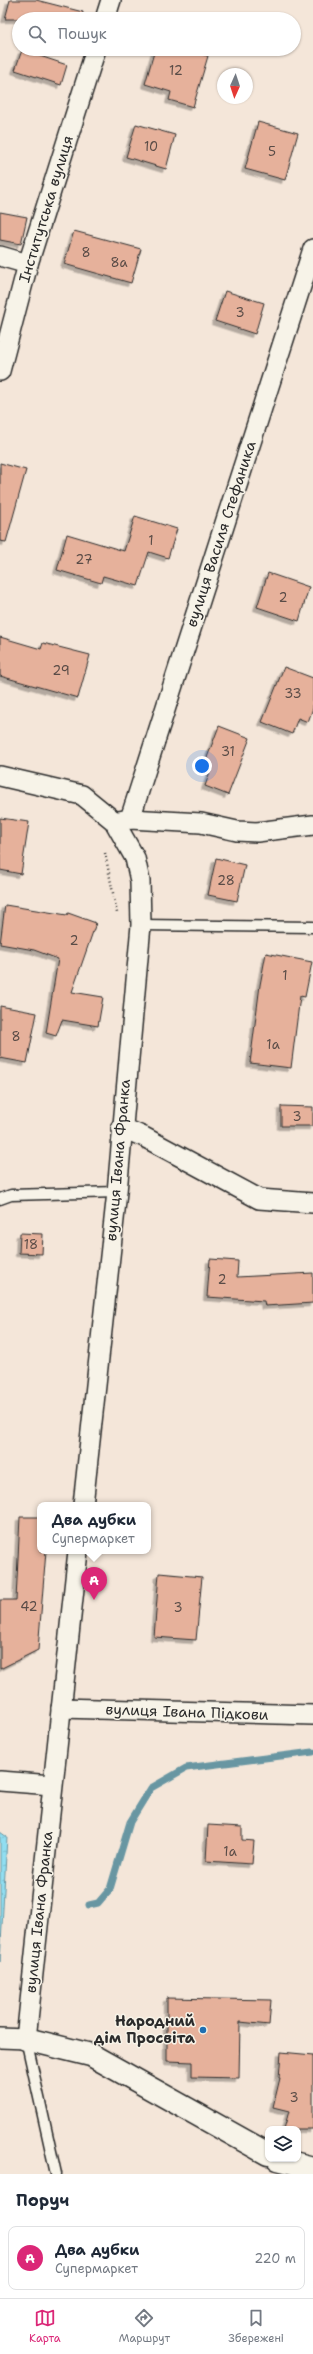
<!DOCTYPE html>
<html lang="uk">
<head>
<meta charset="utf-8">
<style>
	:root { --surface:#fff; --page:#f2f2f3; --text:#1f2937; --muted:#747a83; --line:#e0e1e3; --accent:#db2777 }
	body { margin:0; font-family:"Shantell Sans",sans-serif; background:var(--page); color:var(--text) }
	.controls { position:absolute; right:12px; bottom:12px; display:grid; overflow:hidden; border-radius:8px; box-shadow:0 1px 3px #0004 }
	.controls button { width:36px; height:36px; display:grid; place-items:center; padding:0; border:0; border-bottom:1px solid var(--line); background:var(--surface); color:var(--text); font:20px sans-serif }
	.compass { position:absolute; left:217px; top:68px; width:36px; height:36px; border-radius:50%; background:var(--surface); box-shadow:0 1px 3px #0004; rotate:183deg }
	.you { position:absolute; left:202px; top:766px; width:14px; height:14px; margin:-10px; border:3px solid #fff; border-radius:50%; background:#1a73e8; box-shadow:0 0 0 6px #1a73e833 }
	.badge { display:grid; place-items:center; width:26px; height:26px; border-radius:50%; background:var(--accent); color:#fff; font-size:13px; font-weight:700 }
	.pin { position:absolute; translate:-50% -33px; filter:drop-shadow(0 1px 2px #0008) }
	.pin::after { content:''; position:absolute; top:21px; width:14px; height:12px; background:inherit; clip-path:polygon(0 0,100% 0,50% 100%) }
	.popup { position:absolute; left:37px; top:1502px; width:114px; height:52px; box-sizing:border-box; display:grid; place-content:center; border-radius:8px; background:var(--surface); filter:drop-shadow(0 1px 3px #0005); font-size:13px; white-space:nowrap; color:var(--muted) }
	.popup b { font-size:15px; color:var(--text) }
	.popup::after { content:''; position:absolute; left:50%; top:100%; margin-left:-8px; border:8px solid transparent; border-top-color:var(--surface) }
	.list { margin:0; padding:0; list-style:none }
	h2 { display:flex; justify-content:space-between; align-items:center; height:52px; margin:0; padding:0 16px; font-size:17px }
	h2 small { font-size:13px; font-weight:400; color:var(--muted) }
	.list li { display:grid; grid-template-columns:26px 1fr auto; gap:12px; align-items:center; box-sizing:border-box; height:64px; margin:0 8px 8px; padding:0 8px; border:1px solid var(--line); border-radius:8px }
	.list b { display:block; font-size:15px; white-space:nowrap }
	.list p { margin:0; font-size:13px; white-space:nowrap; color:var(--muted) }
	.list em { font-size:13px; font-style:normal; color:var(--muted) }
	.icon { flex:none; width:22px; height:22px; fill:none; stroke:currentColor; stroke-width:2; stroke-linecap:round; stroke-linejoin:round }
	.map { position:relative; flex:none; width:313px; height:2174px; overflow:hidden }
	.search { position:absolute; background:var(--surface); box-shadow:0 1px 3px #0004; left:12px; right:12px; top:12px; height:44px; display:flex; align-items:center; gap:10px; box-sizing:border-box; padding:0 14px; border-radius:22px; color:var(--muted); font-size:15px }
	.sheet { height:124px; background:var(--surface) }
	nav { display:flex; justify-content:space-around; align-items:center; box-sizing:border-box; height:56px; border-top:1px solid var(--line); background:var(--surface); font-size:11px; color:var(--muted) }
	nav a { display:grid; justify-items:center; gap:2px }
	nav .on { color:var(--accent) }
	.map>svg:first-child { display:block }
	.water { fill:url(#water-ripples); stroke:#6896a2 }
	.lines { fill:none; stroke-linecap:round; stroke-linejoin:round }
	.stream { stroke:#6896a2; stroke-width:7 }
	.building { fill:#e6b19b; stroke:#2b2b2b; filter:url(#shadow) }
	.service-casing { stroke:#2b2b2b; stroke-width:13 }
	.minor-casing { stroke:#2b2b2b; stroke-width:22 }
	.tertiary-casing { stroke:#2b2b2b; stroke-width:25 }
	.path { stroke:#2b2b2b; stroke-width:2.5; stroke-dasharray:1 3; stroke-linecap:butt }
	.service { stroke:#f7f3e8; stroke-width:10 }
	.minor { stroke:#f7f3e8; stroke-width:19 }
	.tertiary { stroke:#f7f3e8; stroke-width:22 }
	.poi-dot { fill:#1f6fb2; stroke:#f7f3e8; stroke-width:1.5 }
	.labels { text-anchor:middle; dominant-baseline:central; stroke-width:3; stroke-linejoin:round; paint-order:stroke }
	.number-label { font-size:13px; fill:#5a4c47 }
	.street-label { font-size:15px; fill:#2b2b2b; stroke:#f7f3e8 }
	.poi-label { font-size:15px; font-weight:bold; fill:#2b2b2b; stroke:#f7f3e8; text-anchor:end }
</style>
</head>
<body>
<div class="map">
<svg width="313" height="2174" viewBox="0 0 313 2174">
	<defs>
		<pattern id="water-ripples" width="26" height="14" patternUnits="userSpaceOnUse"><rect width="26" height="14" fill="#91def1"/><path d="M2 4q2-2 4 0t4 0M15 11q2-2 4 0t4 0" fill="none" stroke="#7dbfcf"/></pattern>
		<filter id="shadow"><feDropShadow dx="-3.5" dy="3.5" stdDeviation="0" flood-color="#0004"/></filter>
	</defs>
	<rect width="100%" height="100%" fill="#f4e6d9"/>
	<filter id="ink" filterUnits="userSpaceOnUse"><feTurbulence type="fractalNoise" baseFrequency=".025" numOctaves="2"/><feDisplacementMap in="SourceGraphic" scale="8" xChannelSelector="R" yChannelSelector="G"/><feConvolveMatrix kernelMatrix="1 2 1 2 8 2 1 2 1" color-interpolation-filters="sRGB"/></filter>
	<g filter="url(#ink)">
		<path class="water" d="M 0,1832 L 7,1837 L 0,1962 Z"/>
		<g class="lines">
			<path class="stream" d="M 89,1905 L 98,1903 L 110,1889 L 130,1822 L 151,1788 L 186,1768 L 313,1752"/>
		</g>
		<g class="building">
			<path d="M 10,0 L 36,0 L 83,12 L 82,19 L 5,19 Z"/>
			<path d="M 155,49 L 183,49 L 208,56 L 193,107 L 169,100 L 171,92 L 145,84 Z"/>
			<path d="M 22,50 L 67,65 L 61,85 L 15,70 Z"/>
			<path d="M 258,122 L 298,133 L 285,180 L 245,169 Z"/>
			<path d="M 136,124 L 175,135 L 166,169 L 126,157 Z"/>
			<path d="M 0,212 L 27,217 L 21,244 L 0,240 Z"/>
			<path d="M 74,231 L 141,249 L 131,283 L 64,264 Z"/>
			<path d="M 225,291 L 264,303 L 255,334 L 215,321 Z"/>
			<path d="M 0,463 L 26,470 L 6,542 L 0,541 Z"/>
			<path d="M 135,516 L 177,529 L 168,558 L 149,552 L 138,586 L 103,576 L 101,583 L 57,570 L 67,534 L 124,551 Z"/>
			<path d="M 268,573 L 309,587 L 299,621 L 257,607 Z"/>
			<path d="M 0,637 L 41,649 L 43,643 L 90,655 L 78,698 L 0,676 Z"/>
			<path d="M 284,667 L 313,678 L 313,708 L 308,722 L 298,718 L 292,734 L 262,722 Z"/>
			<path d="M 219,726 L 250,738 L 228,795 L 205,786 L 212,766 L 205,763 Z"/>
			<path d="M 0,818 L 29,822 L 21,874 L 0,870 Z"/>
			<path d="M 216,858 L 245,865 L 237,901 L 208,895 Z"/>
			<path d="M 5,905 L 67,915 L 68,913 L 96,923 L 72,992 L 103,997 L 98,1026 L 62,1020 L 56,1036 L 46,1033 L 58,959 L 34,950 L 0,944 Z"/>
			<path d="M 266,953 L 312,962 L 305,997 L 300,996 L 291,1068 L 250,1063 L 260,985 Z"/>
			<path d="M 0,1006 L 37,1013 L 27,1063 L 0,1058 Z"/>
			<path d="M 281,1106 L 313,1107 L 313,1126 L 281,1126 Z"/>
			<path d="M 20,1233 L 43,1234 L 42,1254 L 19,1253 Z"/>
			<path d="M 210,1259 L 238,1261 L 237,1277 L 313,1273 L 313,1303 L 265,1306 L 264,1301 L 207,1297 Z"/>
			<path d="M 20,1517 L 40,1517 L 40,1551 L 46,1551 L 38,1650 L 0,1669 L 0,1600 L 16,1600 Z"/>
			<path d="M 159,1573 L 202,1577 L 196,1640 L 154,1637 Z"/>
			<path d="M 208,1825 L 242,1827 L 242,1840 L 254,1841 L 252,1864 L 206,1861 Z"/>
			<path d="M 167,1998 L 271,2000 L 269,2025 L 240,2022 L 239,2078 L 192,2077 L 192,2062 L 167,2061 Z"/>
			<path d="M 281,2052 L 313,2055 L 313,2129 L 284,2129 L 289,2111 L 273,2107 L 280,2078 L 279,2078 Z"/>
		</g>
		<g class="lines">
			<g class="service-casing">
				<g id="service">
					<path d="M 141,925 L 313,927"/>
					<path d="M 0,1199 L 11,1195 L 117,1192"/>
					<path d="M 26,2039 L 56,2174"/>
				</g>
			</g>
			<g class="minor-casing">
				<g id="minor">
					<path d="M 105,19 L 111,0"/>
					<path d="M 0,256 L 28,264"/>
					<path d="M 0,371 L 28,264 L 96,49"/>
					<path d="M 0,776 L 82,795 L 114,821 L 135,858 L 140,881 L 141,925 L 117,1192 L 83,1505"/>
					<path d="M 130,819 L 313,249"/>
					<path d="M 118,821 L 130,819 L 201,823 L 237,831 L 257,832 L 313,825"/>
					<path d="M 121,1127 L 144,1137 L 259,1199 L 313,1203"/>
					<path d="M 61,1708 L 313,1715"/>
					<path d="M 0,1781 L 52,1785"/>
					<path d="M 0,2038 L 26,2039 L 78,1551"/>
				</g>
			</g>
			<g class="tertiary-casing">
				<g id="tertiary">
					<path d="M 26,2039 L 91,2055 L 268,2154"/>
					<path d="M 278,2159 L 313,2168"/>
				</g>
			</g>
			<path class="path" d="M 105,853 L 117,913"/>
			<use href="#service" class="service"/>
			<use href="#minor" class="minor"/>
			<use href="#tertiary" class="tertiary"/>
		</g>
	</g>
	<circle class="poi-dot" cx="203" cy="2030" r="4"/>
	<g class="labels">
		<g class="number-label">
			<text x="176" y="70">12</text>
			<text x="151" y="146">10</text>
			<text x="272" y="151">5</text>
			<text x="86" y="252">8</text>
			<text x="119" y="262">8а</text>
			<text x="240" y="312">3</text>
			<text x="151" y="540">1</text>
			<text x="84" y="559">27</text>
			<text x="283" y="597">2</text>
			<text x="61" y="670">29</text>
			<text x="293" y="693">33</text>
			<text x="228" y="751">31</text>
			<text x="226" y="880">28</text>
			<text x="74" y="940">2</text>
			<text x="285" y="975">1</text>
			<text x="16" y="1036">8</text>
			<text x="273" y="1044">1а</text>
			<text x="297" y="1116">3</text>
			<text x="31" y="1244">18</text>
			<text x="222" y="1279">2</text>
			<text x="29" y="1606">42</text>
			<text x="178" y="1607">3</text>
			<text x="230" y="1851">1а</text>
			<text x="294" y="2097">3</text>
		</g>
		<g class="street-label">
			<text transform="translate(46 209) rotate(-73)">Інститутська вулиця</text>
			<text transform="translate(221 534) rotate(-72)">вулиця Василя Стефаника</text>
			<text transform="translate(118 1160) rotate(-85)">вулиця Івана Франка</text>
			<text transform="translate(187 1712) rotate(2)">вулиця Івана Підкови</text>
			<text transform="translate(39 1912) rotate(-84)">вулиця Івана Франка</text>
		</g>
		<g class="poi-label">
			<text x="195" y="2021">Народний<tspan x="195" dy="17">дім Просвіта</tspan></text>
		</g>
	</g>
</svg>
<div class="controls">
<button><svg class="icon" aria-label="layers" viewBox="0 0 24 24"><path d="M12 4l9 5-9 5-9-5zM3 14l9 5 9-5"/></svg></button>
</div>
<svg class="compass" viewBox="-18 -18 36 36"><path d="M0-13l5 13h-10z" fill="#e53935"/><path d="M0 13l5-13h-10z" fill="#747a83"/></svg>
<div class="you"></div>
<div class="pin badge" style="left:94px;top:1600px">A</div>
<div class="popup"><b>Два дубки</b>Супермаркет</div>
<div class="search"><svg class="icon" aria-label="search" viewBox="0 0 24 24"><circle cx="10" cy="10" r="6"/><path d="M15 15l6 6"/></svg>Пошук</div>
</div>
<section class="sheet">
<h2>Поруч<small></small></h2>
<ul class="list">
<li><span class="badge">A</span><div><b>Два дубки</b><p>Супермаркет</p></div><em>220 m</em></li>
</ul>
</section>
<nav>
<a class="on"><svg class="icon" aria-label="map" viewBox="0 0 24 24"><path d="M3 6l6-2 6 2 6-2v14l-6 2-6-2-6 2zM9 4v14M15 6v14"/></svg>Карта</a>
<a><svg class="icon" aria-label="directions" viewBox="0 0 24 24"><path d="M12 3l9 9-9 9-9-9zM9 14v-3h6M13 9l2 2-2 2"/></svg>Маршрут</a>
<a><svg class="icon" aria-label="saved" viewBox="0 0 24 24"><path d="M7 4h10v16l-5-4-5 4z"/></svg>Збережені</a>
</nav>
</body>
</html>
